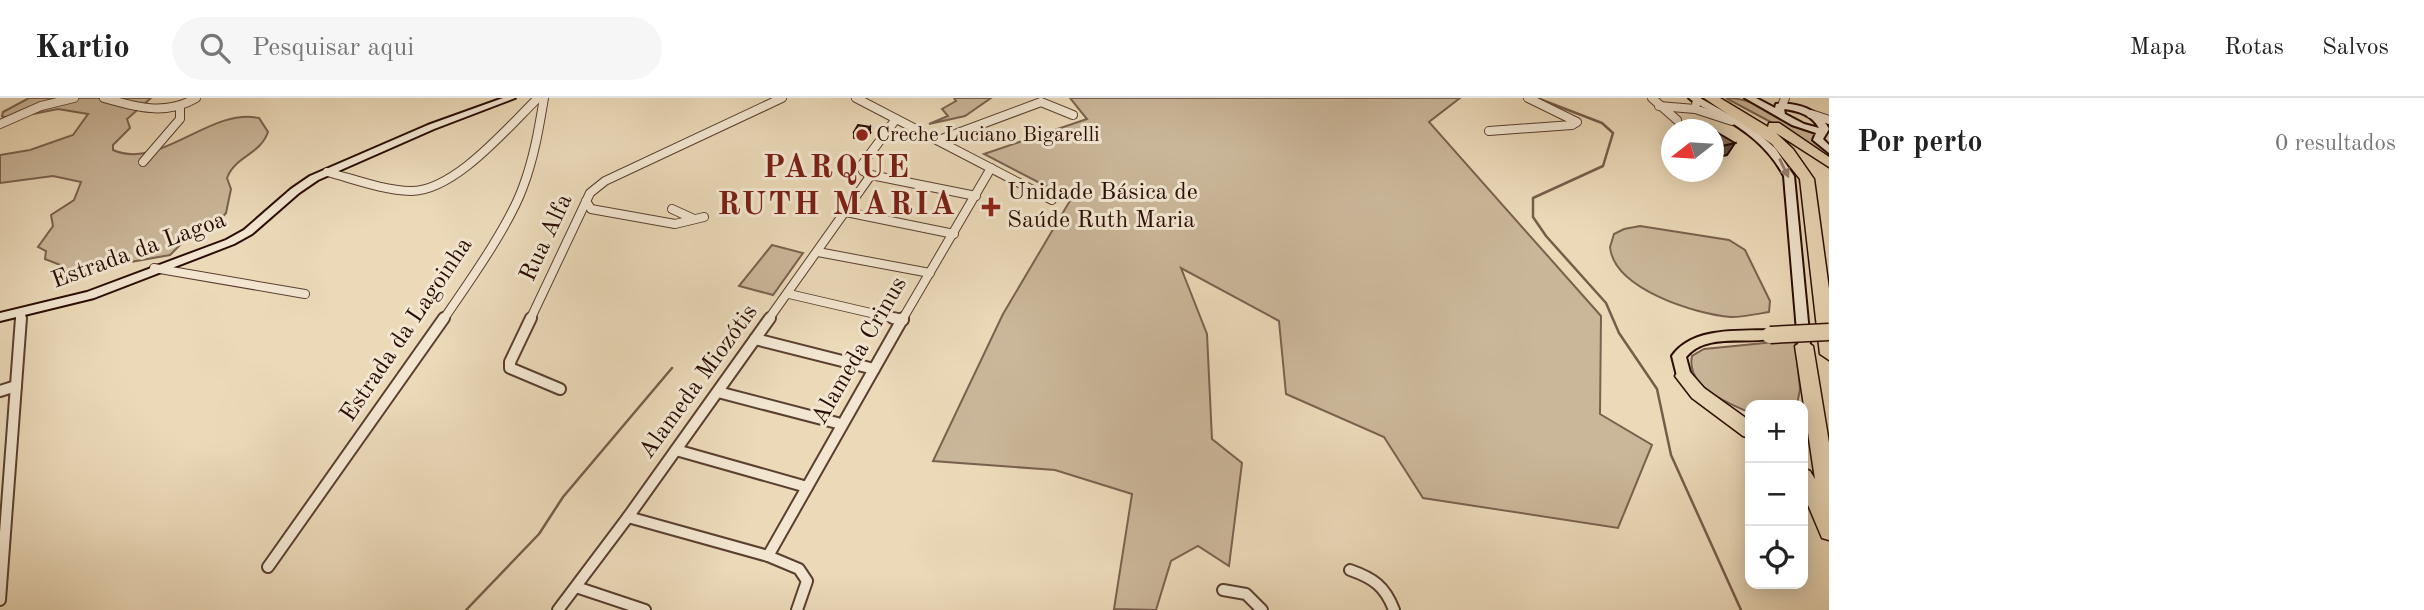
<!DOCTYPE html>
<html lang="pt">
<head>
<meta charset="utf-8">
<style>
	:root { --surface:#fff; --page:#f6f6f6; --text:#222; --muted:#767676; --line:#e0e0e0 }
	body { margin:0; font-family:"Old Standard TT",serif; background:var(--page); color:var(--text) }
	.controls { position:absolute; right:21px; bottom:21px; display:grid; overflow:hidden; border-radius:14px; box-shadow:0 4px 18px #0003 }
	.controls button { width:63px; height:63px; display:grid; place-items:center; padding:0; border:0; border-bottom:2px solid var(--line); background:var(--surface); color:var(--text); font:35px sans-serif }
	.compass { position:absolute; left:1661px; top:21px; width:63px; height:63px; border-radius:50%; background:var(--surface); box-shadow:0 4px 18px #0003; rotate:253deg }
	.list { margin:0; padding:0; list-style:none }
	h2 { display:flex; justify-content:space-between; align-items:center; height:91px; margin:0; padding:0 28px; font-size:30px }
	h2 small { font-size:23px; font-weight:400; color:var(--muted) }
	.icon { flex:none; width:38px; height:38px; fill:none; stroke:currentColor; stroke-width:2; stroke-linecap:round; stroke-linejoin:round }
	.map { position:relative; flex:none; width:1829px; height:512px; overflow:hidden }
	header { display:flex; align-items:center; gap:42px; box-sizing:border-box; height:98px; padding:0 35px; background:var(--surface); border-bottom:2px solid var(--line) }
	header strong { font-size:33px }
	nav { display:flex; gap:38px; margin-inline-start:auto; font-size:24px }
	.search { width:490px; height:63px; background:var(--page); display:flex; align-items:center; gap:18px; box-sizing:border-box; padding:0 24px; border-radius:38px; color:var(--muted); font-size:26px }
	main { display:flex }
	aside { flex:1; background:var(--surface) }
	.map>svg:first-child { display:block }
	.green { fill:#cab699; stroke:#7a614e; stroke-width:2 }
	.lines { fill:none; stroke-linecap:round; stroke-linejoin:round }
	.stream { stroke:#765d4a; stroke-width:2.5 }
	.street-far1-casing { stroke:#5a3f30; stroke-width:10 }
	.street-casing { stroke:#5a3f30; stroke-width:14 }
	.secondary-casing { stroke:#2a0c02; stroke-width:4 }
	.primary-casing { stroke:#2a0c02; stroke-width:4 }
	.highway-casing { stroke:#2a0c02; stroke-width:3 }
	.street-far1 { stroke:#f2e6d1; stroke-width:8 }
	.street { stroke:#f2e6d1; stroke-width:10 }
	.secondary { fill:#f2e6d1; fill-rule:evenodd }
	.primary { fill:#ebd9b8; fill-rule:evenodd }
	.highway { fill:#ebd9b8; fill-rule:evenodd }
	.primary-bridge-casing { stroke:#2a0c02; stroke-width:19; stroke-linecap:butt }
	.primary-bridge { stroke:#ebd9b8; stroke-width:16 }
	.wall { fill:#7a6653; stroke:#2a0c02; stroke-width:2 }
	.shaded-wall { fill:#635344; stroke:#2a0c02; stroke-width:2 }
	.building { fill:#8e7761; stroke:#2a0c02; stroke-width:2 }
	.oneway { fill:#988474 }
	.poi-dot { fill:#8f2418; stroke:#f2e6d1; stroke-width:2.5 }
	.labels { text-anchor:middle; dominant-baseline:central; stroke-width:6; stroke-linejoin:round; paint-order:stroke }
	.far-poi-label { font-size:21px; fill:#2a0c02; stroke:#f2e6d1; text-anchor:start }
	.poi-label { font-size:24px; fill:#2a0c02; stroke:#f2e6d1; text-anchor:start }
	.street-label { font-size:24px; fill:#2a0c02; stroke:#f2e6d1 }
	.district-label { font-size:32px; font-weight:bold; letter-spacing:2px; fill:#7a1f14; stroke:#f2e6d1 }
</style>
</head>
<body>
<header>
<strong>Kartio</strong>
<div class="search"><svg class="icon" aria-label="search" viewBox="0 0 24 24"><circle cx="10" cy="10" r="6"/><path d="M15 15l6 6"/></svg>Pesquisar aqui</div>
<nav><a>Mapa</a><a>Rotas</a><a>Salvos</a></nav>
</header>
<main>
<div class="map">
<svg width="1829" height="512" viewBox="0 0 1829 512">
	<rect width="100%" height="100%" fill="#ebd9b8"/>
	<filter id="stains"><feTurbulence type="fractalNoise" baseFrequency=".00286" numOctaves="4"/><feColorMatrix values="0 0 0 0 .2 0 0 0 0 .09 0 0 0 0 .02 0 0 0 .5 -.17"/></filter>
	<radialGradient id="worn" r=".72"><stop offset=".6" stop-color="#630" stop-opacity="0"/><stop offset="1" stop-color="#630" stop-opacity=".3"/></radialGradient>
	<g class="green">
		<path d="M 29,0 L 151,0 L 127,21 L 130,30 L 113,47 L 113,52 C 160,73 210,9 259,20 L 268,34 C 260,57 235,58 227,80 L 231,91 L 226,115 L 220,122 L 185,142 L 170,157 L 91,171 L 65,172 L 63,168 L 45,161 L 46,153 L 38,149 L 53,128 L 51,117 L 74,102 L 81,84 L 53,78 L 0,85 L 0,57 L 30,52 L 73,37 L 88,16 L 58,11 L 8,21 L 2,18 L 3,14 Z"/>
		<path d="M 954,0 L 991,0 L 965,18 L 929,26 L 948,18 L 942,11 L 956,3 Z"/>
		<path d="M 1070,0 L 1460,0 L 1429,24 L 1601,218 L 1600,316 L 1652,347 L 1618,430 L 1423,400 L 1384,339 L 1286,296 L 1279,223 L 1181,170 L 1207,236 L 1212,341 L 1242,365 L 1229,468 L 1198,448 L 1171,463 L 1156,512 L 1114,511 L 1132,396 L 1055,372 L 933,363 L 1003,216 L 1071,101 L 984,56 L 1087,21 Z"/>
		<path d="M 1726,0 C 1763,0 1781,27 1815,35 L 1813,42 L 1829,55 L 1829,63 L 1780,29 Z"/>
		<path d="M 1640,128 L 1729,142 L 1745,152 L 1770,203 L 1769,214 C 1757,216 1744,219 1731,219 C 1695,216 1614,191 1610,149 L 1614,136 L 1624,131 Z"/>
		<path d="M 772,147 L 803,155 L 773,197 L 739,188 Z"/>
		<path d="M 1795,242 L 1800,291 L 1797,307 L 1750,307 L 1750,313 L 1746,313 C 1725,304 1686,288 1692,258 L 1704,251 Z"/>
	</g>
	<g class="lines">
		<g class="stream">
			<path d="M 1537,0 L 1602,25 L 1613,35 L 1603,68 L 1533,100 L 1533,119 L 1546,138 L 1606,205 L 1619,235 L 1657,291 L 1671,357 L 1741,512"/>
			<path d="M 466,512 L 539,436 L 563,399 L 672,270"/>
		</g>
		<g class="street-far1-casing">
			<g id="street-far1">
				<path d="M 104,0 C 135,9 166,18 196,0"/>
				<path d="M 856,0 L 1052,102"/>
				<path d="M 1652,0 L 1677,22"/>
				<path d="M 1697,2 L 1695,11 L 1732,23"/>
				<path d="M 1659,8 L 1695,11"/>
				<path d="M 1782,8 L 1785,0"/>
				<path d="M 1811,16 L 1829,22"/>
				<path d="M 896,21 L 861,68 L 863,73 L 871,77 L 976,98"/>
				<path d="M 0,26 L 41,8 L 74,0"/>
				<path d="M 1489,33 L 1572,27 L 1577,24 L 1528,0"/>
				<path d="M 939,42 L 1041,4 L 1073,17"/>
				<path d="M 143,64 L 180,21 L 180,9"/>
				<path d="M 327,74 C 354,81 382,92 411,93 C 455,93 508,29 538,0"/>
				<path d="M 586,103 L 591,111 L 675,126 L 704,119"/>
				<path d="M 672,111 L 694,121"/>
				<path d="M 846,114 L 954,136"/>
				<path d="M 818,154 L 930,175"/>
				<path d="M 154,170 L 305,196"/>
				<path d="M 789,196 L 901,222"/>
				<path d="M 21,222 L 21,215"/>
				<path d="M 443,222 C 467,187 509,128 523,89 C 534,60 539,30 544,0"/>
				<path d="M 530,222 L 590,95 L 605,83 L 782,0"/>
				<path d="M 768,222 L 871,77"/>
				<path d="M 902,222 L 991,70"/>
			</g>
		</g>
		<g class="street-casing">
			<g id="street">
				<path d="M 531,220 L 510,264 L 510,270 L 560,291"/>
				<path d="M 893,220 L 903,222"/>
				<path d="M 755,241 L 874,271"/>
				<path d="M 0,293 L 16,288"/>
				<path d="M 718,294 L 841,326"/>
				<path d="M 676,352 L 807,389"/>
				<path d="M 628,419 L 768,458 L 799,471 L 807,483 L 797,512"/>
				<path d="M 768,458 L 903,220"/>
				<path d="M 268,469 L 444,220"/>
				<path d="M 1350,472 C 1373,480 1385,488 1394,512"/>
				<path d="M 576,489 L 645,512"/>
				<path d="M 1223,492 L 1246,496 L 1262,512"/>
				<path d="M 0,502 L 21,220"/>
				<path d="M 558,512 L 628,419 L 770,220"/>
			</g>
		</g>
		<g class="secondary-casing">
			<g id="secondary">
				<path d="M 503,0 L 515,0 L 434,31 L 318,82 L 299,95 L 252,136 L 234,146 L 94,200 L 0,223 L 0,215 L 87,194 L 226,142 L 244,132 L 291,91 L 310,78 L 428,27 Z"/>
				<path d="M 1689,0 L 1700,0 L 1751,29 L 1775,50 L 1794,78 L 1810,245 L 1808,248 L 1800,248 L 1798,245 L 1784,78 C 1769,50 1746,32 1718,17 C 1708,11 1697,7 1689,0 Z"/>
				<path d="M 1745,0 L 1756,0 L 1775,10 L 1776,6 C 1797,4 1819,11 1829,31 L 1823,41 L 1829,47 L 1829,55 L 1813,42 L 1816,35 L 1792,27 ZM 1784,11 C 1799,13 1812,17 1819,30 L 1804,26 L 1785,16 Z"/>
			</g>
		</g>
		<g class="primary-casing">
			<path id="primary" d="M 1770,232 L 1775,234 L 1777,237 L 1775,240 C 1747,247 1707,234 1686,259 L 1691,278 L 1689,282 L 1684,283 L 1677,278 L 1672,258 C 1692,229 1739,233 1770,232 Z"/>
		</g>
		<g class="highway-casing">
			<g id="highway">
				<path d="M 1704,0 L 1720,0 L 1768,29 L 1769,25 L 1779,25 L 1829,59 L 1829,69 L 1776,35 L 1793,51 L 1814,81 L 1829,191 L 1829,262 L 1820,256 L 1800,81 L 1772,46 Z"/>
				<path d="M 1804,242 L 1813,248 L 1829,345 L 1829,442 L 1822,440 L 1803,395 L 1803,370 L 1810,373 L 1815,381 L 1795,248 Z"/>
				<path d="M 1684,272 L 1690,274 L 1704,290 L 1750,323 L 1750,340 L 1743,338 L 1692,300 L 1675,278 L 1678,274 Z"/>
			</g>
		</g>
		<use href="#street-far1" class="street-far1"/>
		<use href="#street" class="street"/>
		<use href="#secondary" class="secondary"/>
		<use href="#primary" class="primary"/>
		<use href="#highway" class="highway"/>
		<g class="primary-bridge-casing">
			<path id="primary-bridge" d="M 1770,237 L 1829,234"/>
		</g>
		<use href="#primary-bridge" class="primary-bridge"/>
	</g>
	<path class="wall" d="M 854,34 L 870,35 L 865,42 L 854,40 Z"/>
	<g class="shaded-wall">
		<path d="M 870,29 L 870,35 L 865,42 L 865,36 Z"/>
		<path d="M 1735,45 L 1727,57 L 1713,60 L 1713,50 Z"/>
	</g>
	<g class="building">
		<path d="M 1704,26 L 1713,32 L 1683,32 L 1680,29 Z"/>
		<path d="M 858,27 L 870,29 L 865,36 L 854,34 Z"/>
		<path d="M 1713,32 L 1735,45 L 1713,50 Z"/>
	</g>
	<defs><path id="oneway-solid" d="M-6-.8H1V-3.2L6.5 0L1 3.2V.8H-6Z" transform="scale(1.75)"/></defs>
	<use class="oneway" href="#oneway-solid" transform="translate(1784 70) rotate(64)"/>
	<g class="poi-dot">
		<circle cx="862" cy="37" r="7"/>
		<path d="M987.5 98.5h7v7h7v7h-7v7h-7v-7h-7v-7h7z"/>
	</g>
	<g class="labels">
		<g class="far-poi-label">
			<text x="876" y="37">Creche Luciano Bigarelli</text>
		</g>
		<g class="poi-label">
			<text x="1007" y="95">Unidade Básica de<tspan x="1007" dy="28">Saúde Ruth Maria</tspan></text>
		</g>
		<g class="street-label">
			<text transform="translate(547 140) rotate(-65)">Rua Alfa</text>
			<text transform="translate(139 153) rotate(-20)">Estrada da Lagoa</text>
			<text transform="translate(407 232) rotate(-56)">Estrada da Lagoinha</text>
			<text transform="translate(860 253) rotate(-60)">Alameda Crinus</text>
			<text transform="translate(699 284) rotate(-54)">Alameda Miozótis</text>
		</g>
		<g class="district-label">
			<text x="837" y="71">PARQUE<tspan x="837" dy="37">RUTH MARIA</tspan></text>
		</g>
	</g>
	<rect width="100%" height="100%" filter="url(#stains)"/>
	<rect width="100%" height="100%" fill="url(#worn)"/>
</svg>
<div class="controls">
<button>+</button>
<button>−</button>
<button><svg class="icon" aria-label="locate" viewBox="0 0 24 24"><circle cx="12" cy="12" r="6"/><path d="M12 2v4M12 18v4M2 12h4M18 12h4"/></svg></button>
</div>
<svg class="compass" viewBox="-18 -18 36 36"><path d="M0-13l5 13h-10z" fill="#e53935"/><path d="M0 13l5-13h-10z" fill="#767676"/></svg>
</div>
<aside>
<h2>Por perto<small>0 resultados</small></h2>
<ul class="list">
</ul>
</aside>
</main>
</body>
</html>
